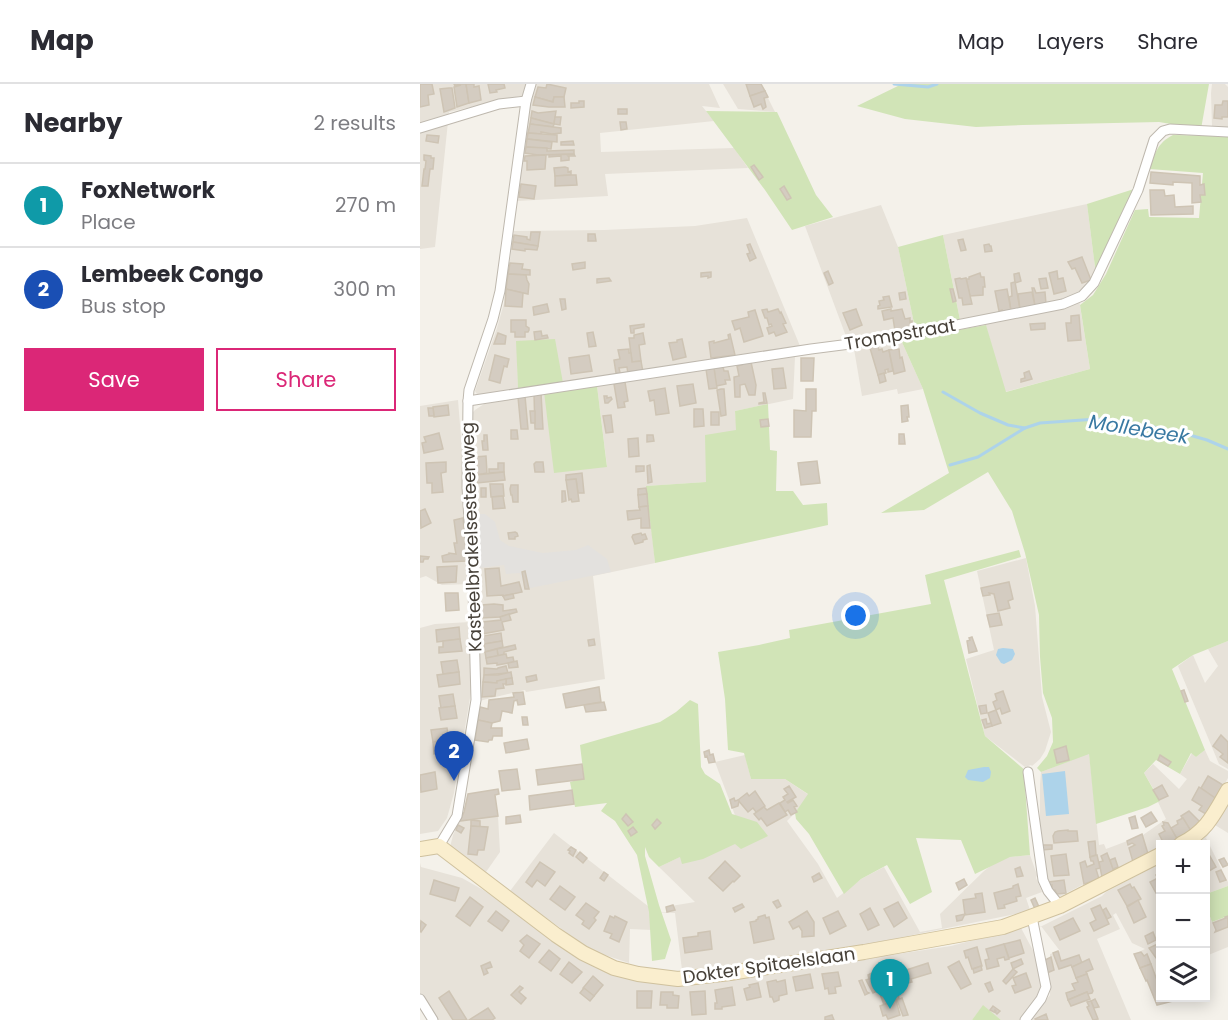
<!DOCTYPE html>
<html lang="en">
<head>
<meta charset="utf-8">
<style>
	:root { --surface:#fff; --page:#f2f2f3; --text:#2b2b33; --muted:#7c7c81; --line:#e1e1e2; --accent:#db2777 }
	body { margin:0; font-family:Poppins,sans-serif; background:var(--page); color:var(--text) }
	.controls { position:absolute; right:18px; bottom:18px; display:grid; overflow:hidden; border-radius:0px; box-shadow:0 3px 15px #0003 }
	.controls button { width:54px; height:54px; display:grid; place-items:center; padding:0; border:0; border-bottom:2px solid var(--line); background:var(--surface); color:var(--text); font:30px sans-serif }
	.you { position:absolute; left:436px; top:532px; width:21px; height:21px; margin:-15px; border:4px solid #fff; border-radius:50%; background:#1a73e8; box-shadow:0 0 0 9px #1a73e833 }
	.badge { display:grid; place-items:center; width:39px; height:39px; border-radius:50%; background:var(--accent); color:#fff; font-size:20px; font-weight:700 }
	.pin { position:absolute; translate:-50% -50px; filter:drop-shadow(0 2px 3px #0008) }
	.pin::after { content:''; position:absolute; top:32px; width:21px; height:18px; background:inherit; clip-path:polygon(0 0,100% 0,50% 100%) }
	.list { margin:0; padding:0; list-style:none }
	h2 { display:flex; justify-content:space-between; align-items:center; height:78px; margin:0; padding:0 24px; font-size:26px }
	h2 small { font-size:20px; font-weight:400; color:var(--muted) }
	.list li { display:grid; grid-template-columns:39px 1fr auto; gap:18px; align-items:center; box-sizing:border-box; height:84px; padding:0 24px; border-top:2px solid var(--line) }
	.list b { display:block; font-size:22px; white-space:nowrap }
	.list p { margin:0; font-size:20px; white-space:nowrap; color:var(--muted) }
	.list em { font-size:20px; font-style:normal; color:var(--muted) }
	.actions { display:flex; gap:12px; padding:18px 24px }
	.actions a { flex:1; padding:14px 0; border:2px solid var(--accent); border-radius:0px; text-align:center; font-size:21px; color:var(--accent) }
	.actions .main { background:var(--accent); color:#fff }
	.icon { flex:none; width:33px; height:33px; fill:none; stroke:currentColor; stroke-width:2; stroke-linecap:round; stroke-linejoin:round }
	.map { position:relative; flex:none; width:808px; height:936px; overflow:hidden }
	header { display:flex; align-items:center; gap:36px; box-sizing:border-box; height:84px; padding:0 30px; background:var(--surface); border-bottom:2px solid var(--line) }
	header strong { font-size:28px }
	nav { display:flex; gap:33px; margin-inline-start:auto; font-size:21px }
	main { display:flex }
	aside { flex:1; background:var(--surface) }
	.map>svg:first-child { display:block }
	.residential { fill:#e7e2d9 }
	.green { fill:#d1e4b7 }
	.parking { fill:#e3e1de }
	.water { fill:#add3ea }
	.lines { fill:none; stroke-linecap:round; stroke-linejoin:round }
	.stream { stroke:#add3ea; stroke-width:3 }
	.building { fill:#d4ccc1; stroke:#cec4b4; stroke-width:1.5 }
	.street-casing { stroke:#beb8ae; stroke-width:11 }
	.secondary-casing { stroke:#cfc19e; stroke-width:16 }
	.street { stroke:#fff; stroke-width:9 }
	.secondary { stroke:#faeece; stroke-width:14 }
	.labels { text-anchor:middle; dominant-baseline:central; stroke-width:6; stroke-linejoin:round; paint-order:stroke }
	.street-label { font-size:18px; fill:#474139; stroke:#fff }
	.water-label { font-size:20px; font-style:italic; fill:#3979a2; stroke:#fff }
</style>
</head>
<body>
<header>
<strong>Map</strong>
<nav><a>Map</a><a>Layers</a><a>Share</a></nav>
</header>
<main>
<aside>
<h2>Nearby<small>2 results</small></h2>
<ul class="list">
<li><span class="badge" style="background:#0f9aa8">1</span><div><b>FoxNetwork</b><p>Place</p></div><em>270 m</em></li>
<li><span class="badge" style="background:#1a4fb4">2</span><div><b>Lembeek Congo</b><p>Bus stop</p></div><em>300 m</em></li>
</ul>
<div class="actions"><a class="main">Save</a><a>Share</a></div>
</aside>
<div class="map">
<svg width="808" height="936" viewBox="0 0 808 936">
	<rect width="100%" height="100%" fill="#f4f1ea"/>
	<g class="residential">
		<path d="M 0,0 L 289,0 L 300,24 L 282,22 L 294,37 L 180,49 L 181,68 L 314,64 L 328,84 L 185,90 L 188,112 L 97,117 L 108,26 L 100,12 L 29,28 L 15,163 L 0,165 Z"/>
		<path d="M 303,0 L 341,0 L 355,28 L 318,25 Z"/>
		<path d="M 792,0 L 805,0 L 808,3 L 808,44 L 792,43 L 791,9 Z"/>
		<path d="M 667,120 L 676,191 L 670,200 L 658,209 L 670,285 L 585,308 L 563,232 L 540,236 L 523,151 Z"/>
		<path d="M 461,121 L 478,163 L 495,244 L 463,250 L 468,259 L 481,256 L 503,305 L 478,310 L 477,305 L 442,312 L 434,265 L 450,264 L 467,259 L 463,250 L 427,255 L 385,142 Z"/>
		<path d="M 327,134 L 380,262 L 143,299 L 97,257 L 98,304 L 60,312 L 56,309 L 55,307 L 77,244 L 84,219 L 94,147 L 184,146 L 275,142 Z"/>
		<path d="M 375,273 L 373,315 L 315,327 L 317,346 L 286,398 L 227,402 L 235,479 L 173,492 L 185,595 L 106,608 L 105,606 L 59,617 L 60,517 L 51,384 L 53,328 L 55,326 L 64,320 L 124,308 L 187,382 L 177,302 L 330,277 Z"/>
		<path d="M 38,316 L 43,378 L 49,500 L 22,501 L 6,492 L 0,494 L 0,322 Z"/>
		<path d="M 606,474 L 615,522 L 622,613 L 631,648 L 625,667 L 620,675 L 612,682 L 611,681 L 605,683 L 565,652 L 546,575 L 574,566 L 557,487 Z"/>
		<path d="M 50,538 L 51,608 L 34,709 L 27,734 L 18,747 L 0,750 L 0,544 L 15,540 Z"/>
		<path d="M 808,557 L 808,685 L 799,680 L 758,582 L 773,571 L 785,599 L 798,582 L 788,565 Z"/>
		<path d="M 785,666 L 790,677 L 808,687 L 808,694 L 781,740 L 765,753 L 751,760 L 740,760 L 740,766 L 679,795 L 662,801 L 639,813 L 628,802 L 620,761 L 620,700 L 621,688 L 669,669 L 679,761 L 684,760 L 686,765 L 723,751 L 746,735 L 738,718 L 740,716 L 724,689 L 733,680 L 759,705 L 767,695 L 760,690 L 772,669 L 776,673 Z"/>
		<path d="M 325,671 L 331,695 L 365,695 L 389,711 L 375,729 L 367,737 L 398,780 L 417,814 L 441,795 L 464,783 L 500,848 L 522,844 L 520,830 L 564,787 L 581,774 L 610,771 L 617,791 L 616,794 L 622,808 L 606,814 L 610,826 L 601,829 L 444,861 L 303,882 L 262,886 L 255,829 L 233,828 L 232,846 L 210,845 L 209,879 L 173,867 L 85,805 L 66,789 L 34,768 L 30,763 L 33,751 L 40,737 L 78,732 L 80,768 L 66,788 L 90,807 L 134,749 L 233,826 L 233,828 L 251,828 L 251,822 L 275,818 L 239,783 L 307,750 L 319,742 L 295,678 Z"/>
		<path d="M 808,721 L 808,749 L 795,741 L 786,754 L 808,798 L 808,802 L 786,810 L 786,760 L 775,760 L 786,753 Z"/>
		<path d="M 0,779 L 1,783 L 42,794 L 65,807 L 158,875 L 191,888 L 261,901 L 290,898 L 531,862 L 601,844 L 622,842 L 682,812 L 686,808 L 740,779 L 740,914 L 752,914 L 753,917 L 737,921 L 714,870 L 725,865 L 712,859 L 696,829 L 693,831 L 700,845 L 677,855 L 711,936 L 609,936 L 630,911 L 630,899 L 623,877 L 630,874 L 630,870 L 640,867 L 621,842 L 601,844 L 617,874 L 622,903 L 619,912 L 600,936 L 581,936 L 563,922 L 552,936 L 10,936 L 15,933 L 0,909 Z"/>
		<path d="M 786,822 L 792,838 L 808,832 L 808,863 L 786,872 Z"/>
	</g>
	<g class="green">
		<path d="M 482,0 L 789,0 L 781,45 L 739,38 L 603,41 L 556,43 L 485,35 L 437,22 Z"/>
		<path d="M 286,27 L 357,28 L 396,111 L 413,133 L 372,146 L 345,106 Z"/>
		<path d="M 753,51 L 808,52 L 808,557 L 773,571 L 752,585 L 785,666 L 776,673 L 771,669 L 760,690 L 736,676 L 724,689 L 740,717 L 728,723 L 676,740 L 669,670 L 621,688 L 617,684 L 627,672 L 633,658 L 632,634 L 623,609 L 620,573 L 619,531 L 605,469 L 592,427 L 568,388 L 504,426 L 461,429 L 529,389 L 503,305 L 481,256 L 566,241 L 586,308 L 670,285 L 660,221 L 673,211 L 686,190 L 715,126 L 728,125 L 729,133 L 779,134 L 783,89 L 729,85 C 735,70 737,59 753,51 Z"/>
		<path d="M 714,105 L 676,191 L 667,120 Z"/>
		<path d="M 523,151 L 540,236 L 495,244 L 478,163 Z"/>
		<path d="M 135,255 L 143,299 L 98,304 L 96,257 Z"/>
		<path d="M 177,302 L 187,383 L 134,389 L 124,308 Z"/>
		<path d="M 348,320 L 350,366 L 357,367 L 356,407 L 373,407 L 383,421 L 407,419 L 408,441 L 235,479 L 226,402 L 286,398 L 285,351 L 316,346 L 315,327 Z"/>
		<path d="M 599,466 L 601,473 L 524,496 L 565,652 L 606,687 L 605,702 L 610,771 L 590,773 L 555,790 L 541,756 L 496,754 L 512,808 L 490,820 L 467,781 L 441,795 L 424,810 L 389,750 L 376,735 L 375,729 L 388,710 L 365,695 L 331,695 L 324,669 L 308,666 L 305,615 L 298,568 L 339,561 L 370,554 L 369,546 L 511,520 L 505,491 Z"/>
		<path d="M 270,616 L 278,620 L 281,683 L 285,690 L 300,700 L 312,730 L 337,738 L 348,752 L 321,765 L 315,760 L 283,775 L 262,780 L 260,773 L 239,783 L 229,773 L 225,763 L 225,772 L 239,821 L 251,856 L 245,875 L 232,877 L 229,828 L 217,771 L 195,737 L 181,727 L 187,719 L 155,723 L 150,698 L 164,694 L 160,661 L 240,638 L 256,628 Z"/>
		<path d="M 808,802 L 808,832 L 792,838 L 786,822 L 786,810 Z"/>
		<path d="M 563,921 L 581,936 L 552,936 Z"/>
	</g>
	<path class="parking" d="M 54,430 L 65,430 L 75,438 L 80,456 L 89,462 L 123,469 L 156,466 L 168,461 L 187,475 L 191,488 L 105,505 L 100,489 L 86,490 L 84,481 L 58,484 Z"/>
	<g class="water">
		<path d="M 583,564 L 593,565 L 595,570 L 592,576 L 584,580 L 581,579 L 576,571 L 578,565 Z"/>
		<path d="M 564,683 L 569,683 L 571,688 L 570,694 L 563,698 L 548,696 L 545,693 L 548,686 Z"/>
		<path d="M 645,687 L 649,730 L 626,732 L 622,690 Z"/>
	</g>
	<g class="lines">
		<g class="stream">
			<path d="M 474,0 L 508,3 L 517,0"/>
			<path d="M 523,308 L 560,329 L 588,341 L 605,344"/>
			<path d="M 530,381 L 558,373 L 605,344 L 620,339 L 677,335 L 734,343 L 760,352 L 766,350 L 787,356 L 808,365"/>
		</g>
	</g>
	<g class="building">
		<path d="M 0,0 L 12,0 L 14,10 L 8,11 L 9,21 L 0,23 Z"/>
		<path d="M 34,0 L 46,0 L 49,19 L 37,23 L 34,3 L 41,1 L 35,2 Z"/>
		<path d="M 46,0 L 54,0 L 54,3 L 59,2 L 61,16 L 49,19 Z"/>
		<path d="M 68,0 L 84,0 L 85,4 L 76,6 L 77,8 L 70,9 Z"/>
		<path d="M 127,0 L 146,4 L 144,13 L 134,13 L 133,18 L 115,13 L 118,3 L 126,4 Z"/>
		<path d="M 326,0 L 341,0 L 345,7 L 330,12 Z"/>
		<path d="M 29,4 L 32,4 L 35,24 L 24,28 L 20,5 Z"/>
		<path d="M 345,7 L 348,13 L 344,14 L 346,23 L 343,25 L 341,20 L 334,23 L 330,12 Z"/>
		<path d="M 115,13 L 133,18 L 134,13 L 144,13 L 145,23 L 129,23 L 113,21 Z"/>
		<path d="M 159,17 L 164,17 L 164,23 L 151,24 L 151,19 L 159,19 Z"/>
		<path d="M 803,17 L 808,17 L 808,33 L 802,33 L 802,35 L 794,34 L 795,21 L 802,21 Z"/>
		<rect x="198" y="25" width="9" height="5"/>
		<path d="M 112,27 L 118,29 L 136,27 L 134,40 L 111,34 Z"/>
		<path d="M 135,33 L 141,33 L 140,41 L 134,40 Z"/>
		<path d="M 111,34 L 134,40 L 133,43 L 110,40 Z"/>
		<path d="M 200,38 L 206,38 L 207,45 L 201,46 Z"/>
		<path d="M 110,40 L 141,44 L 141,49 L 132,50 L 121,48 L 121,50 L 108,49 Z"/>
		<path d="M 108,49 L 137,51 L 137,58 L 107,55 Z"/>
		<path d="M 7,51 L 19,52 L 18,59 L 6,57 Z"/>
		<path d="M 107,55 L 132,58 L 131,65 L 106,63 Z"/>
		<path d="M 153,57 L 154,61 L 141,61 L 141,58 Z"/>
		<path d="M 106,63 L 127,64 L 127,67 L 154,66 L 154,70 L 118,71 L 105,69 Z"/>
		<path d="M 154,70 L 155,72 L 148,72 L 149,73 L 149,76 L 141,77 L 141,72 L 129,73 L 129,71 Z"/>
		<path d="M 4,71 L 11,72 L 11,74 L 14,74 L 13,85 L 10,85 L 8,102 L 2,102 L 4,85 L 5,85 L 6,77 L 4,76 Z"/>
		<path d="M 126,71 L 125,85 L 107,86 L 107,77 L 104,77 L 105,72 Z"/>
		<path d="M 334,81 L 343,93 L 339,96 L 331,83 Z"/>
		<path d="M 145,83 L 148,84 L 148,88 L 151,87 L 151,91 L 135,92 L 134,84 Z"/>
		<path d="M 731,88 L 780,92 L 780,101 L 784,100 L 785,111 L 780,111 L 781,118 L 772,119 L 772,99 L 753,98 L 753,101 L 730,99 Z"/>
		<path d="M 151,91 L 156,91 L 157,101 L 135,102 L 135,92 Z"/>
		<path d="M 101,100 L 116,102 L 114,115 L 99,113 Z"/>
		<path d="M 364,102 L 371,114 L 367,116 L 360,105 Z"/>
		<path d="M 730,106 L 744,106 L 745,112 L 754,111 L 755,123 L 773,122 L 773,130 L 731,131 Z"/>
		<path d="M 111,148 L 120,148 L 118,162 L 93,158 L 94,151 L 107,153 L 107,155 L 110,156 Z"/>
		<path d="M 168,150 L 175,150 L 176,157 L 168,157 Z"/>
		<path d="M 543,155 L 546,166 L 541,167 L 538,156 Z"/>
		<path d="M 93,158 L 118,162 L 117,166 L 105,165 L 105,167 L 92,165 Z"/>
		<path d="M 330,160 L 336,174 L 330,177 L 327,170 L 330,169 L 327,161 Z"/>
		<path d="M 569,160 L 570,162 L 571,162 L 572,167 L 565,168 L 564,161 Z"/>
		<path d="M 662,173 L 671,196 L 662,199 L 655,184 L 652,185 L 648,178 Z"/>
		<path d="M 165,178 L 165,184 L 153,186 L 152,180 Z"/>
		<path d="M 90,179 L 103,180 L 102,185 L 110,186 L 110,191 L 88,190 Z"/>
		<path d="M 408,187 L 413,199 L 409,201 L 404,189 Z"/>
		<path d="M 637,187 L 638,195 L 643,194 L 646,207 L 634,210 L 629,189 Z"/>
		<path d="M 291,188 L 291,193 L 288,194 L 288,192 L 281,193 L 281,189 Z"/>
		<path d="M 560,189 L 561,193 L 564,193 L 565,203 L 563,203 L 563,211 L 550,212 L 546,195 L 549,195 L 549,193 Z"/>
		<path d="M 599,189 L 601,197 L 595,199 L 594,190 Z"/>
		<path d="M 88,190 L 106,191 L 107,196 L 109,200 L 108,210 L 86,205 Z"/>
		<path d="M 189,194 L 191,197 L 177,199 L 177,195 Z"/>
		<path d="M 540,194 L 541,195 L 546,194 L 552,220 L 543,221 L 542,214 L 539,214 L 535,195 Z"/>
		<path d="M 626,194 L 628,204 L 621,205 L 619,195 Z"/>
		<path d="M 595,198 L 600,225 L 591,227 L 589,213 L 592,212 L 591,199 Z"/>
		<path d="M 612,204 L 614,204 L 616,209 L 625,208 L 626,220 L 615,222 Z"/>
		<path d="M 86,205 L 103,209 L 102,223 L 85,222 Z"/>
		<path d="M 530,205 L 533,205 L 536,217 L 533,218 Z"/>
		<path d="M 587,205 L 591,227 L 582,228 L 582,226 L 579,227 L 575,207 Z"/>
		<path d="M 485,208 L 486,215 L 480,216 L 479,209 Z"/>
		<path d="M 612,208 L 615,222 L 600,225 L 598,210 Z"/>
		<path d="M 469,212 L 472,223 L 458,225 L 458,222 L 460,221 L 459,217 L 464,216 L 463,213 Z"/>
		<path d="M 140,215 L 145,215 L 146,225 L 142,226 Z"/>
		<path d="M 127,220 L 129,228 L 114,231 L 113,223 Z"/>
		<path d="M 347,225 L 348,228 L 358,225 L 360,229 L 361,228 L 366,239 L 363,240 L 367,248 L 356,252 L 354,248 L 349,250 L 347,244 L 352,242 L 351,240 L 349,241 L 347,234 L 345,234 L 342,226 Z"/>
		<path d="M 436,225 L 442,241 L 430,246 L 423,229 Z"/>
		<path d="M 471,225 L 471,227 L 482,225 L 485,235 L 490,234 L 490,238 L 492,237 L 493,244 L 475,247 L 473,234 L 464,236 L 462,227 Z"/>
		<path d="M 335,226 L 343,252 L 324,258 L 320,244 L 315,246 L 312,237 L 329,233 L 328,228 Z"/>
		<path d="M 659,231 L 661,256 L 648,257 L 646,239 L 651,239 L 651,232 Z"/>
		<path d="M 91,236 L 106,236 L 106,242 L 109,244 L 109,246 L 108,248 L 105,248 L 105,253 L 95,253 L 95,248 L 91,248 Z"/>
		<path d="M 625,239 L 625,245 L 611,246 L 610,240 Z"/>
		<path d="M 224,240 L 224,243 L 214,245 L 214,249 L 211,249 L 210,242 Z"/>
		<path d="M 121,247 L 122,252 L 127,251 L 128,254 L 115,256 L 114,248 Z"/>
		<path d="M 173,248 L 176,262 L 169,263 L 167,249 Z"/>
		<path d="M 78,249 L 86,252 L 85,260 L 74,260 Z"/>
		<path d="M 223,249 L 225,260 L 219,261 L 221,277 L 212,278 L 209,254 L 214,254 L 214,251 Z"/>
		<path d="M 310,250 L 315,271 L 291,274 L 289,258 L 294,257 L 294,259 L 309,255 L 308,251 Z"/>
		<path d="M 262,255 L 266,273 L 253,276 L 249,259 L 257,258 L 257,256 Z"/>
		<path d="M 458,262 L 459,266 L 462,265 L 463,268 L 469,266 L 473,287 L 468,288 L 468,285 L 465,286 L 466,289 L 458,291 L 450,264 Z"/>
		<path d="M 209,265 L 209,269 L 211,269 L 212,278 L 221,277 L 223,288 L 208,290 L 207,283 L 199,284 L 200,289 L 196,289 L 194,276 L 200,275 L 198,266 Z"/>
		<path d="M 479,265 L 480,274 L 482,273 L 485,287 L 474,290 L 469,266 Z"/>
		<path d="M 75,271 L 89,275 L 87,283 L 84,282 L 80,299 L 69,296 Z"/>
		<path d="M 169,271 L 172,287 L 151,290 L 149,274 Z"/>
		<path d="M 381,274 L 394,274 L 393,297 L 381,297 Z"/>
		<path d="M 331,278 L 336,301 L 335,311 L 329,311 L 325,300 L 320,301 L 320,313 L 315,313 L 314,293 L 319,292 L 317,282 L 322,281 L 322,279 Z"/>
		<path d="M 303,283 L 304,287 L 308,287 L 310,296 L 305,296 L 306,300 L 296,302 L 294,284 Z"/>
		<path d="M 294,284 L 297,304 L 289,305 L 286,285 Z"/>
		<path d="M 363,284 L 366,304 L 354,305 L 352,285 Z"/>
		<path d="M 609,287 L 612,295 L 601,298 L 601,295 L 605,294 L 604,289 Z"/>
		<path d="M 464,289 L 466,297 L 460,299 L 458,291 Z"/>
		<path d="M 205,298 L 208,317 L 204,318 L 205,323 L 198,324 L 194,300 Z"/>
		<path d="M 273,300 L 276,319 L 260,322 L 257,302 Z"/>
		<path d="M 245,304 L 249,329 L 236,331 L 234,316 L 230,317 L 228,307 Z"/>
		<path d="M 301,305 L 304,305 L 306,331 L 301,332 L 297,306 Z"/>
		<path d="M 386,305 L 396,305 L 396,327 L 392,327 L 391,353 L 374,353 L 374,326 L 386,327 Z"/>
		<path d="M 121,309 L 123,345 L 115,345 L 114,310 Z"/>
		<path d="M 343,309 L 345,309 L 347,319 L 339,320 L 339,319 L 344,318 Z"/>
		<path d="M 105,312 L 108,345 L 101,345 L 98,313 Z"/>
		<path d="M 184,312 L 187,312 L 187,314 L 191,313 L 192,315 L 188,319 L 185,319 Z"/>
		<path d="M 28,321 L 29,331 L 14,333 L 13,323 Z"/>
		<path d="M 488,321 L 489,333 L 487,333 L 488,337 L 482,338 L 481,322 Z"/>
		<path d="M 8,324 L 13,324 L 14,332 L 9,332 Z"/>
		<path d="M 274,325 L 283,325 L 284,342 L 274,343 Z"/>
		<path d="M 110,327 L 115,327 L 115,339 L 111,339 Z"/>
		<rect x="291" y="328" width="8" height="13"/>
		<path d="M 191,331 L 193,348 L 186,349 L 183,332 Z"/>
		<path d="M 348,335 L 349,342 L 341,343 L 340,336 Z"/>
		<path d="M 91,346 L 97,346 L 98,355 L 91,355 Z"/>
		<path d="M 19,349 L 23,365 L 4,369 L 2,359 L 6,358 L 4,353 Z"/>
		<path d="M 479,350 L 484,350 L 485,360 L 479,360 Z"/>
		<path d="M 64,351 L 67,351 L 68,366 L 63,366 L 62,357 L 64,357 Z"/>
		<path d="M 227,351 L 233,351 L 234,357 L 227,358 Z"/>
		<path d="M 218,354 L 219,372 L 209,373 L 208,355 Z"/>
		<path d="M 66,372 L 67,389 L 56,391 L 55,373 Z"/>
		<path d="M 397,377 L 400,399 L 381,401 L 378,379 Z"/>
		<path d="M 26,378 L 26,388 L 21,389 L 23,408 L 12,409 L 12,399 L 7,399 L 6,379 Z"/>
		<path d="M 116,378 L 123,378 L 124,388 L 115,388 L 114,380 Z"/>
		<path d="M 78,379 L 84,379 L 84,388 L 69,389 L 69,385 L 78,385 Z"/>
		<path d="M 230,381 L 232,398 L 228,399 L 227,382 Z"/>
		<path d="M 216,382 L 224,382 L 224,387 L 216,388 Z"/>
		<path d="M 84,388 L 85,396 L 57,399 L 56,391 Z"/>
		<path d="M 162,389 L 164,409 L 158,409 L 156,395 L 146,396 L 146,391 Z"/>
		<path d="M 156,395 L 159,417 L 152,418 L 151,415 L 149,416 L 146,396 Z"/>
		<path d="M 70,400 L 83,400 L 84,412 L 71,413 Z"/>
		<path d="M 91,401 L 98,401 L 98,418 L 93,418 L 92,411 L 91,411 L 90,405 Z"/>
		<rect x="61" y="404" width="5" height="9"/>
		<path d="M 226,404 L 227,410 L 218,411 L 218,405 Z"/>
		<path d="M 142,407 L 145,407 L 146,417 L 142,418 Z"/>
		<path d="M 227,410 L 228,422 L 219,423 L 218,411 Z"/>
		<path d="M 83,412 L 85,424 L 73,425 L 72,413 Z"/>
		<path d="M 228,422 L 230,444 L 221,444 L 221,434 L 208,436 L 207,427 L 220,426 L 219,423 Z"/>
		<path d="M 5,425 L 11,439 L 1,444 L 0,427 Z"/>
		<path d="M 43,434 L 47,477 L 23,478 L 22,472 L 29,470 L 29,469 L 36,470 L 34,459 L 37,459 L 34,436 Z"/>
		<path d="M 95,448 L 97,449 L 98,452 L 95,453 L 95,455 L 89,455 L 88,449 Z"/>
		<path d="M 221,449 L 222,451 L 225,450 L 227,455 L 223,456 L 223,458 L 215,460 L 212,453 L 213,451 Z"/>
		<path d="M 0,472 L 9,473 L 8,475 L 4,475 L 3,478 L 0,478 Z"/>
		<path d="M 37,482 L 36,498 L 18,499 L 17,483 Z"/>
		<path d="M 79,484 L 81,502 L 99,498 L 102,508 L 83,512 L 83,511 L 67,512 L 65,485 Z"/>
		<path d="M 105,487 L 109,505 L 105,505 L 102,488 Z"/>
		<path d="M 589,498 L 593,515 L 588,517 L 590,524 L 578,527 L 574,510 L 569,509 L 570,511 L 563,512 L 561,504 Z"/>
		<path d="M 25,509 L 38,509 L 39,526 L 26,527 Z"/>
		<path d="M 93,510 L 94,514 L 85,516 L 83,512 Z"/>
		<path d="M 74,520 L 83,521 L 83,527 L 96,525 L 97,528 L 80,533 L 61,534 L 61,521 Z"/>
		<path d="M 579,529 L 582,541 L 570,543 L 567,531 Z"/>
		<path d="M 89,530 L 91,536 L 82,538 L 84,546 L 62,550 L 62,538 L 81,536 L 80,533 Z"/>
		<path d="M 39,543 L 40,555 L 17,558 L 16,546 Z"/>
		<path d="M 81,549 L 82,557 L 64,560 L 63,552 Z"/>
		<path d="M 552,553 L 557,567 L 549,569 L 547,557 L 550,556 L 549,554 Z"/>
		<path d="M 40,555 L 42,567 L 19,569 L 19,563 L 23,563 L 23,557 Z"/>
		<path d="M 174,555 L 175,561 L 169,562 L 168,556 Z"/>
		<path d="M 82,557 L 83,563 L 65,568 L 64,560 Z"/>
		<path d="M 95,561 L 96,565 L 84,568 L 84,571 L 78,572 L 77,565 Z"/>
		<path d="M 77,565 L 78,572 L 66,574 L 65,568 Z"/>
		<path d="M 86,570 L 87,574 L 93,573 L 94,578 L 77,581 L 77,579 L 67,580 L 66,574 Z"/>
		<path d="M 37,576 L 39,588 L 23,590 L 21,578 Z"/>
		<path d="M 97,577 L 98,583 L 89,584 L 88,579 Z"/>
		<path d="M 86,582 L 88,589 L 64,591 L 64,584 L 77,585 L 78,584 Z"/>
		<path d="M 39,588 L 40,600 L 19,603 L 17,591 Z"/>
		<path d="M 91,588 L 92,594 L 77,597 L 77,599 L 63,598 L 64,591 L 78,591 Z"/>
		<path d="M 116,591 L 117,596 L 107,598 L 106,593 Z"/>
		<path d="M 92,594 L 93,600 L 86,601 L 86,595 Z"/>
		<path d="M 86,595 L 86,600 L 83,600 L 84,604 L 76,605 L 75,612 L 62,613 L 63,598 L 77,599 L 77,597 Z"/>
		<path d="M 179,603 L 181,618 L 146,624 L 143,610 Z"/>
		<path d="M 764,606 L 768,617 L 765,618 L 761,607 Z"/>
		<path d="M 583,607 L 590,627 L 582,630 L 580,624 L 576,626 L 573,618 L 577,616 L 575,610 Z"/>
		<path d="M 103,608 L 105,620 L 98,621 L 97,616 L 94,617 L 92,629 L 82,627 L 80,637 L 72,639 L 58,636 L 60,623 L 68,625 L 69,616 L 94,613 L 93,609 Z"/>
		<path d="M 33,610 L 35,622 L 21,624 L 19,612 Z"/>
		<path d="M 184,618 L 186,626 L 166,628 L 164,621 Z"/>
		<path d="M 566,621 L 567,629 L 561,630 L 559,622 Z"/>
		<path d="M 35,622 L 37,634 L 21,636 L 19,624 Z"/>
		<path d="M 576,626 L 581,639 L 572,642 L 568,629 Z"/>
		<path d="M 102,633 L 107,633 L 108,641 L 103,641 Z"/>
		<path d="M 566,635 L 567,640 L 571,639 L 572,642 L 565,644 L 562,636 Z"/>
		<path d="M 58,636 L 72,639 L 71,644 L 82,644 L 82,652 L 73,652 L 72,656 L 69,656 L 68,658 L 55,656 Z"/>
		<path d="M 27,644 L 29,656 L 13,658 L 11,646 Z"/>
		<path d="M 801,651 L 808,658 L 808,679 L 800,673 L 803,670 L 793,662 Z"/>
		<path d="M 107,655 L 109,665 L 86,669 L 84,659 Z"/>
		<path d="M 29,656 L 31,668 L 14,670 L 13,658 Z"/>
		<path d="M 646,662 L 649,676 L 637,679 L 634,666 Z"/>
		<path d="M 289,666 L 290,671 L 293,670 L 295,678 L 289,679 L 287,672 L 285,673 L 284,668 Z"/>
		<path d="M 740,671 L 751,678 L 748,682 L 738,676 Z"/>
		<path d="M 162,680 L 164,695 L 118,701 L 116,686 Z"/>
		<path d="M 97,685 L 100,705 L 82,707 L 79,687 Z"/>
		<path d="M 15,688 L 17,705 L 1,708 L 0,691 Z"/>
		<path d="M 788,692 L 803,701 L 795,714 L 781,704 Z"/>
		<path d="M 742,701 L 748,712 L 739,716 L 733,706 Z"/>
		<path d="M 369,702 L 376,713 L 367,718 L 368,719 L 373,716 L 377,722 L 374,723 L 377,728 L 371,731 L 368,726 L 365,728 L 360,719 L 365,716 L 363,713 L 368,710 L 364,705 Z"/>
		<path d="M 779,703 L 795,714 L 786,730 L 779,726 L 782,722 L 772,716 Z"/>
		<path d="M 78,705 L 79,710 L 75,711 L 78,732 L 40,737 L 44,728 L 48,710 Z"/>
		<path d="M 152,706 L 154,720 L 110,726 L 109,712 Z"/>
		<path d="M 335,707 L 345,722 L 336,728 L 333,724 L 328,728 L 318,716 L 327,709 L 329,712 Z"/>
		<path d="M 314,714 L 315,717 L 318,716 L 319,717 L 318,722 L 312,724 L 310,716 Z"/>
		<path d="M 359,719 L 367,731 L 347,742 L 341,734 L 339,736 L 334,730 L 344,723 L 347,726 Z"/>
		<path d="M 769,727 L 780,738 L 771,747 L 761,732 Z"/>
		<path d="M 731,728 L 737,737 L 726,743 L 721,734 Z"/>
		<path d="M 206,730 L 213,738 L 208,742 L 202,735 Z"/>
		<path d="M 100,731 L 101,738 L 86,740 L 86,733 Z"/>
		<path d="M 715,732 L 718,744 L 712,745 L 709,734 Z"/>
		<path d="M 763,734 L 771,747 L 757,755 L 751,744 L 758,740 L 757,737 Z"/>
		<path d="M 237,735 L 241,739 L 235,745 L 232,741 Z"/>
		<path d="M 51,736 L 60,737 L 60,743 L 51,742 Z"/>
		<path d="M 743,738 L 748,739 L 757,755 L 747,760 L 744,760 L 739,750 L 745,747 L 742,742 L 744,741 Z"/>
		<path d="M 38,741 L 44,744 L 41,749 L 36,746 Z"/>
		<path d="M 51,742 L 68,743 L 64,766 L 58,766 L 57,771 L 48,770 Z"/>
		<path d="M 213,743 L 217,748 L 211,752 L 208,747 Z"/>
		<path d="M 648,746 L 648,747 L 657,747 L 658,757 L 634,759 L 633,752 L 635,748 L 638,747 Z"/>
		<path d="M 722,750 L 728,770 L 713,778 L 709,764 L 715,761 L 712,759 L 708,761 L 707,757 Z"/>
		<path d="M 675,757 L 676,771 L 670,773 L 668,758 Z"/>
		<path d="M 621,761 L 632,761 L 632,765 L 622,766 Z"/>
		<path d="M 151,763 L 156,766 L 153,772 L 149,769 L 150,767 L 148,766 Z"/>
		<path d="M 787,767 L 796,783 L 789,787 L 789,785 L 786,787 L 786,768 Z"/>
		<path d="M 160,768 L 167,774 L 163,779 L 156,773 Z"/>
		<path d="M 687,769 L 694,787 L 682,793 L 679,778 L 683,777 L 681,772 Z"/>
		<path d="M 646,770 L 649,791 L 634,792 L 631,772 Z"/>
		<path d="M 677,771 L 680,784 L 676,785 L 679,795 L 664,800 L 660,779 L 665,777 L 667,783 L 674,780 L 673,777 L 671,777 L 670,773 Z"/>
		<path d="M 695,774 L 698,783 L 693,785 L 690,776 Z"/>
		<path d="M 804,774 L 808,781 L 803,783 L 799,776 Z"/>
		<path d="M 305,777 L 320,792 L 314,798 L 313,797 L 303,807 L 289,794 Z"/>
		<path d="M 120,778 L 135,788 L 125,802 L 117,796 L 112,803 L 106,798 Z"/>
		<path d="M 600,783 L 603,792 L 597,793 L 595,785 Z"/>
		<path d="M 801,786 L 806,796 L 800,798 L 796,788 Z"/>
		<path d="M 184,788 L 188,791 L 184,797 L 180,794 Z"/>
		<path d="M 399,789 L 402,794 L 394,798 L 392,793 Z"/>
		<path d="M 740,789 L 740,807 L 736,809 L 730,798 L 738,794 L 736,791 Z"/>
		<path d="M 544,795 L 547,801 L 539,806 L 536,799 Z"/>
		<path d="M 14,796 L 39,804 L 35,817 L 10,810 Z"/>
		<path d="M 644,796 L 646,809 L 637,810 L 635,806 L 632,806 L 632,801 L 630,802 L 629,798 Z"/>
		<path d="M 598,800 L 601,812 L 596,813 L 597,817 L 584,821 L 585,824 L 578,825 L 574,809 L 593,804 L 593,802 Z"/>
		<path d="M 710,800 L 712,804 L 714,803 L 721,815 L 707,822 L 698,806 Z"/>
		<path d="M 140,802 L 155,813 L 145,826 L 130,815 Z"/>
		<path d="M 562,809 L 565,828 L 545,831 L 543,816 L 556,814 L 555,810 Z"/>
		<path d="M 50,813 L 63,823 L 50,842 L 36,832 Z"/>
		<path d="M 615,814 L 619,823 L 615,825 L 611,816 Z"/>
		<path d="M 358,816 L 361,822 L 357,824 L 353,818 Z"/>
		<path d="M 718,816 L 726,833 L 714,839 L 707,823 Z"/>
		<path d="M 478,818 L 487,834 L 474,843 L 464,825 Z"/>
		<path d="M 166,819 L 179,828 L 174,834 L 176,836 L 169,845 L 162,840 L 164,837 L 156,831 Z"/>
		<path d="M 322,820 L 324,823 L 315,828 L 313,824 Z"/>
		<path d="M 253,821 L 255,826 L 247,828 L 246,823 Z"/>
		<path d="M 680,821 L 689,840 L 674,847 L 670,839 L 676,836 L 671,825 Z"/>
		<path d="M 450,824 L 459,841 L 448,846 L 440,830 Z"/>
		<path d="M 686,824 L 691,833 L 687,835 L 683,826 Z"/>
		<path d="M 76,827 L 89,837 L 82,847 L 68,837 Z"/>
		<path d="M 387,827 L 394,838 L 394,852 L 382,853 L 382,847 L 379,842 L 373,845 L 369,838 Z"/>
		<path d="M 418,827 L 426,842 L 410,850 L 403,834 Z"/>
		<path d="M 545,830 L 542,836 L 537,837 L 536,832 Z"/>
		<path d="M 345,831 L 346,834 L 349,833 L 354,855 L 334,859 L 330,838 L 336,837 L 336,836 L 338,835 L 338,833 Z"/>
		<path d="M 190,832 L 194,834 L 195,832 L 207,838 L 199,858 L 190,854 L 192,850 L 184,847 Z"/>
		<path d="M 808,832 L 808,843 L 795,848 L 796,846 L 793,839 L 806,834 L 805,833 Z"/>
		<path d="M 653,834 L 660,847 L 640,856 L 634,843 Z"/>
		<path d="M 1,837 L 6,841 L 1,848 L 0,847 Z"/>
		<path d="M 290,847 L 292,865 L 265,869 L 263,854 L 278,852 L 278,849 Z"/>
		<path d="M 733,848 L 736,856 L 728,860 L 725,852 Z"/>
		<path d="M 107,851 L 120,860 L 109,874 L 100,867 L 104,861 L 100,857 Z"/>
		<path d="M 600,856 L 604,869 L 589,874 L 584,860 Z"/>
		<path d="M 740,859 L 740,873 L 736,874 L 729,864 Z"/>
		<path d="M 584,860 L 589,875 L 585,876 L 584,873 L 577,875 L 579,882 L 567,885 L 565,876 L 569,875 L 566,865 Z"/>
		<path d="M 557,863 L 562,882 L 552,885 L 548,873 L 546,874 L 544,867 Z"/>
		<path d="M 129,866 L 140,875 L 131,887 L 119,878 Z"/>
		<path d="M 638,867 L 641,877 L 659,871 L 662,879 L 652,883 L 651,881 L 639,885 L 633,869 Z"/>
		<path d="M 721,868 L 724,872 L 727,870 L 731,880 L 720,884 L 714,870 Z"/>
		<path d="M 631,873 L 634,886 L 627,889 L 623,877 Z"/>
		<path d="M 601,875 L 603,880 L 593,885 L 591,879 Z"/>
		<path d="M 669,875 L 673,885 L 666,888 L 667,890 L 656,894 L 652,883 Z"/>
		<path d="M 539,877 L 551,900 L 541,905 L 528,883 Z"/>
		<path d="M 70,878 L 72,883 L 66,885 L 68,889 L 64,891 L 61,882 Z"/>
		<path d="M 149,878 L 162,888 L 152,899 L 140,890 Z"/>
		<path d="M 508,879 L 511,889 L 491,895 L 492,898 L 484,900 L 480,888 Z"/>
		<path d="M 731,880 L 740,905 L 740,914 L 752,914 L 753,917 L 737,921 L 727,896 L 726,897 L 720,884 Z"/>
		<path d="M 561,882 L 562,886 L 554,889 L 553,885 Z"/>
		<path d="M 593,885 L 597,888 L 586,900 L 583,897 Z"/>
		<path d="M 418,888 L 421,902 L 415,903 L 416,909 L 409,910 L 408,904 L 405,905 L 402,890 Z"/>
		<path d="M 454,888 L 461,905 L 453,909 L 446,896 L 449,895 L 448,891 Z"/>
		<path d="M 606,889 L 611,903 L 595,909 L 592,902 L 596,901 L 593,894 Z"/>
		<path d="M 390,890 L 393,904 L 376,907 L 373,893 Z"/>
		<path d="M 667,890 L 673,907 L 672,909 L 668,910 L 667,908 L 648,916 L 646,909 L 655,906 L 652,900 L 658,898 L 656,894 Z"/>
		<path d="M 173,892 L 183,901 L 174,912 L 163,904 Z"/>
		<path d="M 356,896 L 357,898 L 365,896 L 367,910 L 359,912 L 359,916 L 354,918 L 352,913 L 350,913 L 347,898 Z"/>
		<path d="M 442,896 L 447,908 L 449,909 L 445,911 L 439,897 Z"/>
		<path d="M 570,898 L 573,906 L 569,908 L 565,900 Z"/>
		<path d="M 338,899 L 341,913 L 327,916 L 324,905 L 330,903 L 329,901 Z"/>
		<path d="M 100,902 L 103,904 L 99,908 L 106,914 L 101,920 L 91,911 Z"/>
		<path d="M 312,903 L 315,921 L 302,923 L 302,925 L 295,925 L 295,919 L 297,919 L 295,906 Z"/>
		<path d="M 477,903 L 479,915 L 464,921 L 460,910 Z"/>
		<path d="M 164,904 L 174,912 L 170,917 L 160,909 Z"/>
		<path d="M 29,907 L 47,936 L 33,936 L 19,914 Z"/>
		<path d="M 217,907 L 232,907 L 231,924 L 217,924 Z"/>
		<path d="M 285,907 L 286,930 L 272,931 L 270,908 Z"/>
		<path d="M 241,908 L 253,908 L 253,911 L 259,912 L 258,924 L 247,924 L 247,921 L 240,921 Z"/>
		<path d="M 667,908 L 670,915 L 651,922 L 648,916 Z"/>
		<path d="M 482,914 L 488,931 L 483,932 L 477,916 Z"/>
		<path d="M 675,915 L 679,923 L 674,924 L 671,917 Z"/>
		<path d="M 476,916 L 480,931 L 468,935 L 466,931 L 463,932 L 460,922 Z"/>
		<path d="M 671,917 L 678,935 L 674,936 L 673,936 L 667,923 L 669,922 L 667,918 Z"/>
		<path d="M 573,922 L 580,927 L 577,930 L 575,928 L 576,927 L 575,926 L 574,928 L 570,926 Z"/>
		<path d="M 68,924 L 75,934 L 72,936 L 49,936 Z"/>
		<path d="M 626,930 L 628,936 L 616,936 L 615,935 Z"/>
		<path d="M 412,931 L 414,936 L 405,936 L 405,933 Z"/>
	</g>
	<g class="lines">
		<g class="street-casing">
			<g id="street">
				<path d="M 0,44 L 79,20 L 106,17"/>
				<path d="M 48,317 L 391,265 L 461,256 L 643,220 L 662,212 L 674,199 L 718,106 L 734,56 L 743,47 L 750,45 L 808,48"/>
				<path d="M 608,688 L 623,796 L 628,807 L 640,822"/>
				<path d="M 19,762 L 37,732 L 56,616 L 53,504 L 47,403 L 48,317 L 49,306 L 73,235 L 80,207 L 106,17 L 111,0"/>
				<path d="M 0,915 L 13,936"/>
				<path d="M 605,936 L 621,915 L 626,903 L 612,833"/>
			</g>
		</g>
		<g class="secondary-casing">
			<g id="secondary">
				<path d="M 761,760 C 787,747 794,730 808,706"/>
				<path d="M 0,765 L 19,762 L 136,851 L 163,869 L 194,884 L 218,890 L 258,895 L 310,889 L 444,868 L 583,843 L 640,822 L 740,771"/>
			</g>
		</g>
		<use href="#street" class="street"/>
		<use href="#secondary" class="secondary"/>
	</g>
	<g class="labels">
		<g class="street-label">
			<text transform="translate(480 250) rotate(-10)">Trompstraat</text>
			<text transform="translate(51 453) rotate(-92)">Kasteelbrakelsesteenweg</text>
			<text transform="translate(349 881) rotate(-8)">Dokter Spitaelslaan</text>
		</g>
		<g class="water-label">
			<text transform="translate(719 345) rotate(9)">Mollebeek</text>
		</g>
	</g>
</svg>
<div class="controls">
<button>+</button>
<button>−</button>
<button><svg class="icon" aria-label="layers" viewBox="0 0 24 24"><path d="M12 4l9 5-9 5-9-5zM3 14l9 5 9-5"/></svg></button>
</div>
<div class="you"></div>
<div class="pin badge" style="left:470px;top:925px;background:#0f9aa8">1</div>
<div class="pin badge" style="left:34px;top:697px;background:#1a4fb4">2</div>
</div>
</main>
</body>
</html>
